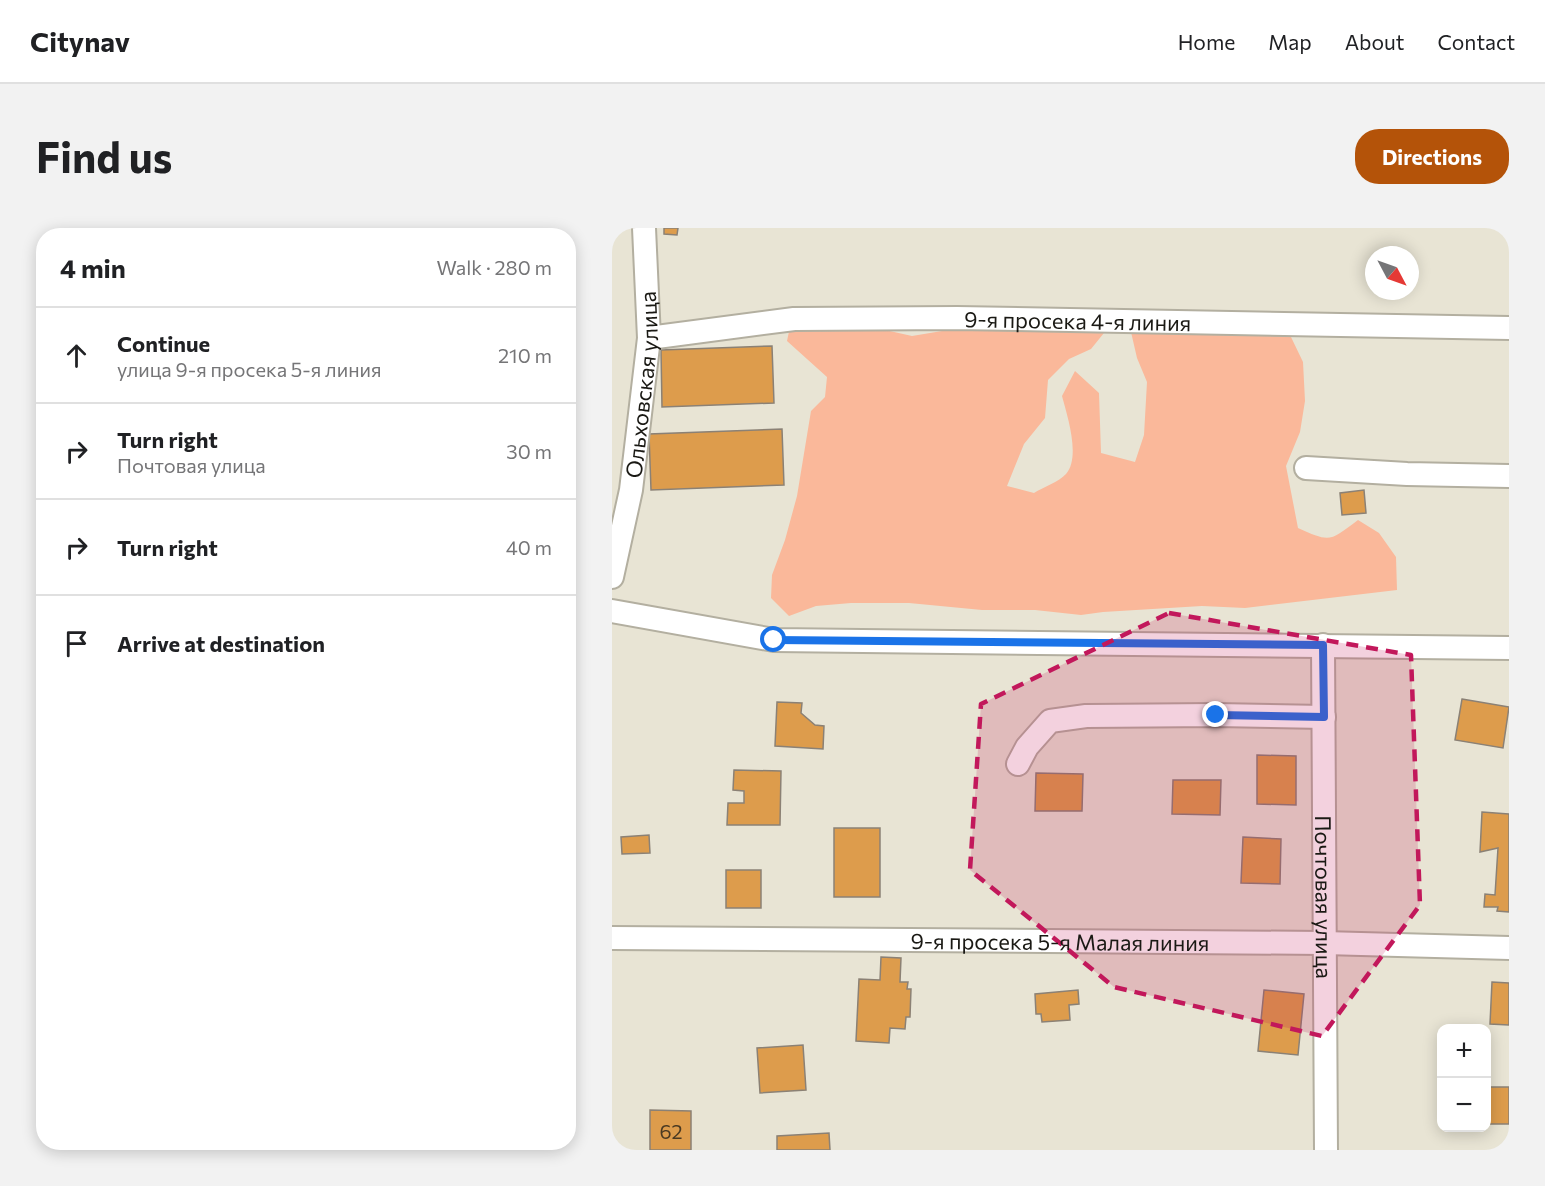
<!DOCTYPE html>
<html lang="en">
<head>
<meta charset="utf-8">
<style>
	:root { --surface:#fff; --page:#f2f2f2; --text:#202124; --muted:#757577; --line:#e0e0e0; --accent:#b45309 }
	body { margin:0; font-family:Commissioner,sans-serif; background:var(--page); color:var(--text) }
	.controls { position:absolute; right:18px; bottom:18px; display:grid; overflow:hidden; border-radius:12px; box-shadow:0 3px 15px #0003 }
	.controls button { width:54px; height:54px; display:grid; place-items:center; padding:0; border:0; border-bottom:2px solid var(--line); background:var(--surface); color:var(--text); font:30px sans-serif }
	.compass { position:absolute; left:753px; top:18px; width:54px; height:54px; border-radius:50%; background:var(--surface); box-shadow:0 3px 15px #0003; rotate:131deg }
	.stop { position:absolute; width:18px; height:18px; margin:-14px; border:4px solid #1a73e8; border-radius:50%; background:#fff }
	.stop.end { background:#1a73e8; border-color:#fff; box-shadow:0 2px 6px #0008 }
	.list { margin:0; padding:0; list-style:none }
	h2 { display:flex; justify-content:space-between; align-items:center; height:78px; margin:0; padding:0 24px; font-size:26px }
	h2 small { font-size:20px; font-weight:400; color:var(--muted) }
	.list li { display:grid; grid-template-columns:39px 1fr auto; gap:18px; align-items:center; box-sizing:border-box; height:96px; padding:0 24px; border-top:2px solid var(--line) }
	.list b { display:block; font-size:22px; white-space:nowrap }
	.list p { margin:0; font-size:20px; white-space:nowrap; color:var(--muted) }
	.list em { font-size:20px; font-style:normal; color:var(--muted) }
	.icon { flex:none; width:33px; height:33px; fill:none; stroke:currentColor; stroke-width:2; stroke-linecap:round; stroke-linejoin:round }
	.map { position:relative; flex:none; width:897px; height:922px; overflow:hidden; border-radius:24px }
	header { display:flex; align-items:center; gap:36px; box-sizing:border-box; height:84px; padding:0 30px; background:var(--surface); border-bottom:2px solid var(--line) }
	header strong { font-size:28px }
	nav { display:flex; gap:33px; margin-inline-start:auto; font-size:21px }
	.intro { display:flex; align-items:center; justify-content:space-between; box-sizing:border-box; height:144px; padding:0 36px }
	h1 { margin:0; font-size:42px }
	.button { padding:15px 27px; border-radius:24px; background:var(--accent); color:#fff; font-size:21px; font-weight:700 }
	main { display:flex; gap:36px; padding:0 36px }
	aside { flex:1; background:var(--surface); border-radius:24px; box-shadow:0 3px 15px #0003 }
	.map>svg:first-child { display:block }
	.green { fill:#fab89a }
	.building { fill:#dd9c4c; stroke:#8b8175; stroke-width:1.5 }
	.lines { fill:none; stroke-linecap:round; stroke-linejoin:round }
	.minor-casing { stroke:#b3afa0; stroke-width:26 }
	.minor { stroke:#fff; stroke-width:22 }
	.route { stroke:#1a73e8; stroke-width:8 }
	.marked { fill:#c2185b; fill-opacity:0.2; stroke:#c2185b; stroke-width:4.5; stroke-dasharray:12 8; stroke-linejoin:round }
	.labels { text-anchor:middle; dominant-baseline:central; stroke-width:5; stroke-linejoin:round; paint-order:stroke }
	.number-label { font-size:20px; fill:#4b3a22 }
	.street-label { font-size:22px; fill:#1a1914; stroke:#f5f1e1 }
</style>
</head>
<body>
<header>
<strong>Citynav</strong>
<nav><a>Home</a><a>Map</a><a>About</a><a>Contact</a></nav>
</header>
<div class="intro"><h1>Find us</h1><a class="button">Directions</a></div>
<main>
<aside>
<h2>4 min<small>Walk · 280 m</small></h2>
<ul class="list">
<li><svg class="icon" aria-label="ahead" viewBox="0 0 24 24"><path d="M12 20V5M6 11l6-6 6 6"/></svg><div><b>Continue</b><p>улица 9-я просека 5-я линия</p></div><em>210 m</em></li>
<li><svg class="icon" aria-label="right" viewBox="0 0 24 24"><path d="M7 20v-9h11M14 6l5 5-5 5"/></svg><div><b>Turn right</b><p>Почтовая улица</p></div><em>30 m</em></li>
<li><svg class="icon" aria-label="right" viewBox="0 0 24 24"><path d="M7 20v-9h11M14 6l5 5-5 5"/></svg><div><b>Turn right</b></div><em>40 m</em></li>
<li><svg class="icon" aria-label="arrive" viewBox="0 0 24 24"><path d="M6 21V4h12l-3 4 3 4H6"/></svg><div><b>Arrive at destination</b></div></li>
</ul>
</aside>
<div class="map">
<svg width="897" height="922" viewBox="0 0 897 922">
	<rect width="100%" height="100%" fill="#e8e4d4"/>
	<path class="green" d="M 233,93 L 300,108 L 330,103 L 421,93 L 496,100 L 479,121 L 457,131 L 436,152 L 433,190 L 412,216 L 395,258 L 422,265 C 431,259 447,254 454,246 C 469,229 455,187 450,168 L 463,143 L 487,165 L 489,225 L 523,234 L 532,207 L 535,154 L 525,130 L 519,104 L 660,104 L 679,109 L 691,134 L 693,173 L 688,204 L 674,238 L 686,300 C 719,315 718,313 746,292 L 767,305 L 784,329 L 785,362 L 633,380 L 590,378 L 491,384 L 469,387 L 423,382 L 370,382 L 297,375 L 239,375 L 204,378 L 177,388 L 159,370 L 160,347 L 173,312 L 185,268 L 199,183 L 213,169 L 215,149 L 175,113 L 179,94 Z"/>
	<g class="building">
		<path d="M 52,0 L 66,0 L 65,7 L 52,6 Z"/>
		<path d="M 160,118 L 162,175 L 50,179 L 49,122 Z"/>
		<path d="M 170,201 L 172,257 L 39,262 L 37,206 Z"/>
		<path d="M 752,262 L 754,285 L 730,287 L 728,265 Z"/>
		<path d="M 850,471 L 897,479 L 891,520 L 843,512 Z"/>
		<path d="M 165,474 L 190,475 L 189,485 L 203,497 L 212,498 L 211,521 L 163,518 Z"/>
		<path d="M 645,527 L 684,528 L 684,577 L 645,576 Z"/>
		<path d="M 122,542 L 169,543 L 168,597 L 115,597 L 116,575 L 132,575 L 132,563 L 121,562 Z"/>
		<path d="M 424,545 L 471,546 L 470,583 L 423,583 Z"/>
		<path d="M 561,552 L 609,552 L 608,587 L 560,586 Z"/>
		<path d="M 870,584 L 897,586 L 897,684 L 885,683 L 886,679 L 872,679 L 873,666 L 883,667 L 886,620 L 868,624 Z"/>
		<rect x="222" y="600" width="46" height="69"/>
		<path d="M 37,607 L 38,625 L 10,626 L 9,609 Z"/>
		<path d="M 631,609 L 669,611 L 668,656 L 629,655 Z"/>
		<rect x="114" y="642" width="35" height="38"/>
		<path d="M 269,729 L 289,730 L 288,754 L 296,754 L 295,761 L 299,761 L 298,789 L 294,789 L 293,801 L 278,800 L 277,815 L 244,813 L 247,751 L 268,752 Z"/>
		<path d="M 880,754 L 897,755 L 897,797 L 878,796 Z"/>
		<path d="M 466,762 L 467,776 L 457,777 L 458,792 L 430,794 L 429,786 L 424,786 L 423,766 Z"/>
		<path d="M 652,762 L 692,766 L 686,827 L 646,823 Z"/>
		<path d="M 191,817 L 194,862 L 148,865 L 145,820 Z"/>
		<rect x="874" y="859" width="23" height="37"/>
		<path d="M 38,882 L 79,883 L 79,922 L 38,922 Z"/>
		<path d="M 217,905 L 218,922 L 165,922 L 165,908 Z"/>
	</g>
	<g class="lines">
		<g class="minor-casing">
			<g id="minor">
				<path id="s1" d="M 37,110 L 182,91 L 345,90 L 897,100"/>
				<path d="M 694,240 L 795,246 L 897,248"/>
				<path id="s2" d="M 0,349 L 19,262 L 37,110 L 32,0"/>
				<path d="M 0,383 L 162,412 L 897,420"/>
				<path id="s3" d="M 711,417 L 714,922"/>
				<path d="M 406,536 L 415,519 L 438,493 L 474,488 L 604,487 L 712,489"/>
				<path id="s4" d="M 0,710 L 712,715 L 897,720"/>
			</g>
		</g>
		<use href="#minor" class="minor"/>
	</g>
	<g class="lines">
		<path class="route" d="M 162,412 L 711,417 L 712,489 L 604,487"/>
	</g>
	<path class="marked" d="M 557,385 L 799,427 L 808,677 L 710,808 L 502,759 L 358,642 L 369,476 Z"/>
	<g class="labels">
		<g class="number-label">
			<text x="59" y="903">62</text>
		</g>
		<g class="street-label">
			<text stroke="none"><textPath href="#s1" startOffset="430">9-я просека 4-я линия</textPath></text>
			<text stroke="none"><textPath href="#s2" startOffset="195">Ольховская улица</textPath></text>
			<text stroke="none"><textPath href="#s3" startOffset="252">Почтовая улица</textPath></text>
			<text stroke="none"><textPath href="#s4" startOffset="448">9-я просека 5-я Малая линия</textPath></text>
		</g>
	</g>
</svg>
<div class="controls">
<button>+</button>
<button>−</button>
</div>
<svg class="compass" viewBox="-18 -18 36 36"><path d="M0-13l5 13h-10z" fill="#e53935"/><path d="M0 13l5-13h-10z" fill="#757577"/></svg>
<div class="stop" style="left:162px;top:412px"></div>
<div class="stop end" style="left:604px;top:487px"></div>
</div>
</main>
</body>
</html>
